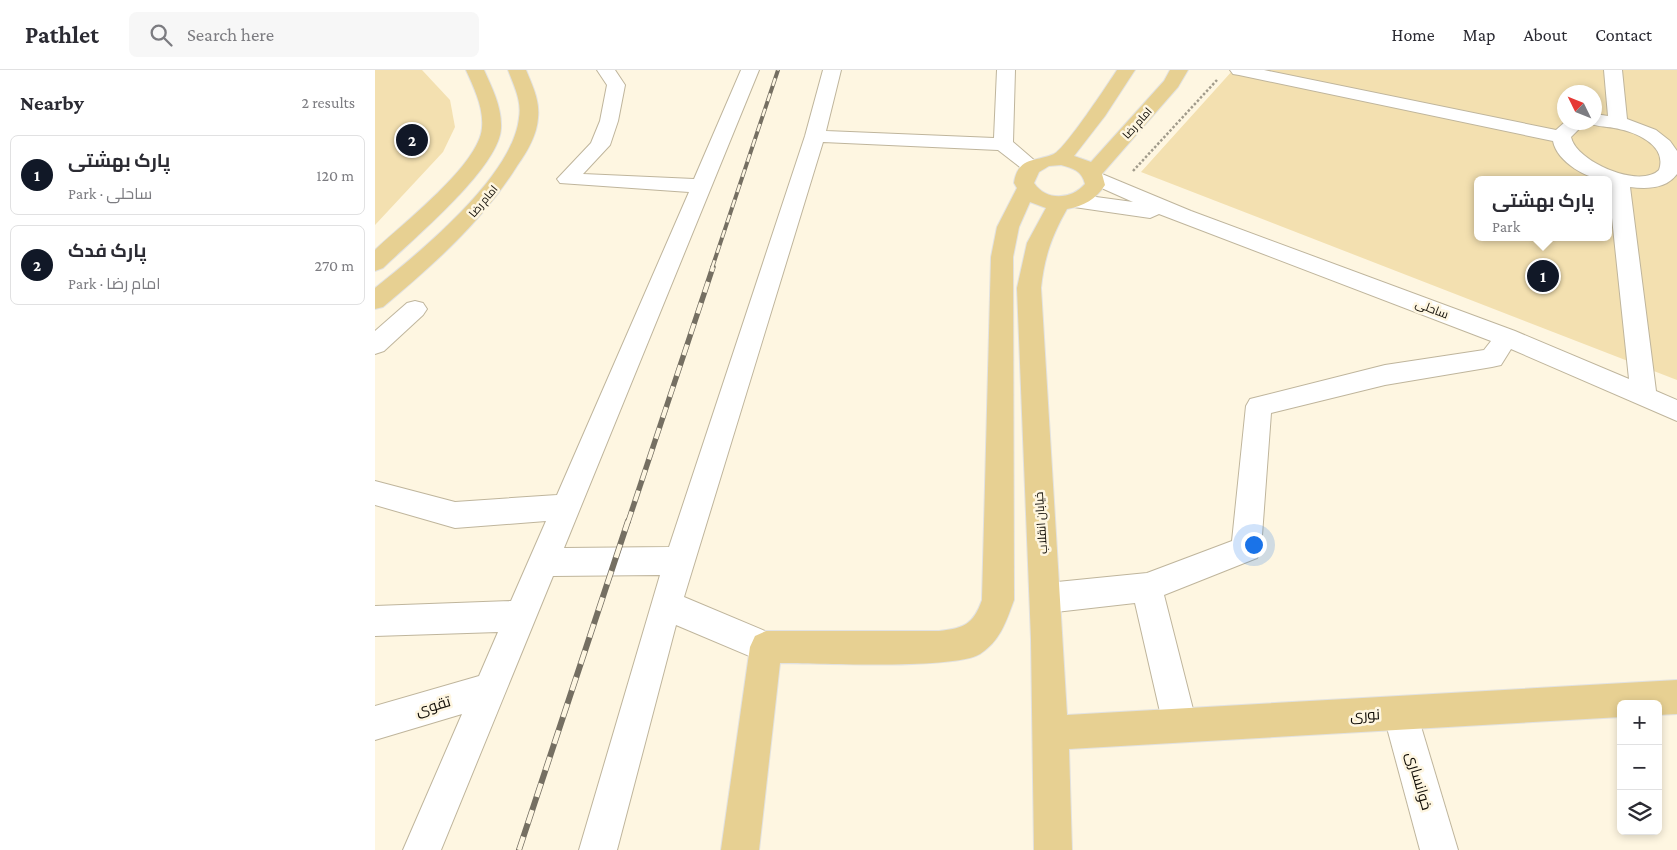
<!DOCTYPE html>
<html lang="en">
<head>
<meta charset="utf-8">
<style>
	:root { --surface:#fff; --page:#f7f7f7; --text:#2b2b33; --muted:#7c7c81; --line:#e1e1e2; --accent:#111827 }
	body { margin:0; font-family:"Crimson Pro",Cairo,serif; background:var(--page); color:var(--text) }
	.controls { position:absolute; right:15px; bottom:15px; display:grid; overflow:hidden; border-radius:8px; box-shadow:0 2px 8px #0003 }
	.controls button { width:45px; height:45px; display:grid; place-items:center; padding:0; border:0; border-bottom:1px solid var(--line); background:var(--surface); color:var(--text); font:25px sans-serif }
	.compass { position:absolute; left:1182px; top:15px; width:45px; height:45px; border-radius:50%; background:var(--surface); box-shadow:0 2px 8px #0003; rotate:313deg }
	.you { position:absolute; left:878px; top:474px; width:18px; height:18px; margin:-12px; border:4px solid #fff; border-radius:50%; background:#1a73e8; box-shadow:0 0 0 8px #1a73e833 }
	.badge { display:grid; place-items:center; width:32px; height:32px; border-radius:50%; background:var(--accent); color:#fff; font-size:16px; font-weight:700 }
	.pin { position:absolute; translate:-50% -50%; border:2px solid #fff; box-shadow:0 1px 5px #0006 }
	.popup { position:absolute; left:1099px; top:106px; width:138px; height:65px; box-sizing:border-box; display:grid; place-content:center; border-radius:8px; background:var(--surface); filter:drop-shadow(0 1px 4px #0005); font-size:16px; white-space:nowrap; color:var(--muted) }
	.popup b { font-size:19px; color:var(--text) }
	.popup::after { content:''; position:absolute; left:50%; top:100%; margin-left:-10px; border:10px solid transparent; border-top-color:var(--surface) }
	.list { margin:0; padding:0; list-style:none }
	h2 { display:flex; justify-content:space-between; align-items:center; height:65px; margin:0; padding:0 20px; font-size:21px }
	h2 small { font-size:16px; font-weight:400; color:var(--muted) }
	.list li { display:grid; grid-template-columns:32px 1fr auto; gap:15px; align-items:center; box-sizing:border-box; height:80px; margin:0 10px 10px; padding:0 10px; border:1px solid var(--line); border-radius:8px }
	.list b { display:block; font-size:19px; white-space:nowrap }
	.list p { margin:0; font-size:16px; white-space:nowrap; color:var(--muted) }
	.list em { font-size:16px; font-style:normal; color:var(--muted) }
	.icon { flex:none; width:28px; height:28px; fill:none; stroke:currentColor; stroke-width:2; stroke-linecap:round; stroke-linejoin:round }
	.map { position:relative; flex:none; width:1302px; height:780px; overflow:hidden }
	header { display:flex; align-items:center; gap:30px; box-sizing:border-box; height:70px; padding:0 25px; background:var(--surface); border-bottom:1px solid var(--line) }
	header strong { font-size:24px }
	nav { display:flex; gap:28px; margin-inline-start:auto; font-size:18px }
	.search { width:350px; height:45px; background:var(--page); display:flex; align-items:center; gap:12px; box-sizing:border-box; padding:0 18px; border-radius:8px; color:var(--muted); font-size:19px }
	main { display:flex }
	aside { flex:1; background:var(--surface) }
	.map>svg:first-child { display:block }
	.green { fill:#f3e0b0; fill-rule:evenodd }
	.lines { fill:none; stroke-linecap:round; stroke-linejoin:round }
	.minor-casing { stroke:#bfb59c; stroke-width:2 }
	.major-casing { stroke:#e2e2e1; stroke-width:2 }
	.path { stroke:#a19b8b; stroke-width:2.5; stroke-dasharray:2.5 2; stroke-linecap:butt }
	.minor { fill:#fff; fill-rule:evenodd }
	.major { fill:#e7d092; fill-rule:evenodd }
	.rail-far2-casing { stroke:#756f62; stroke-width:4 }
	.rail-far1-casing { stroke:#756f62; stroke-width:5.5 }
	.rail-casing { stroke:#756f62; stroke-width:6 }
	.rail-far2 { stroke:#fef6e1; stroke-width:2.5; stroke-dasharray:8; stroke-linecap:butt }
	.rail-far1 { stroke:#fef6e1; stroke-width:4; stroke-dasharray:11; stroke-linecap:butt }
	.rail { stroke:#fef6e1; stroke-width:4.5; stroke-dasharray:14; stroke-linecap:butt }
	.labels { text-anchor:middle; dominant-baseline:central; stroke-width:5; stroke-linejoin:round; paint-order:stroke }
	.far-street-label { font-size:11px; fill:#100c05; stroke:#fef6e1 }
	.street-label { font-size:12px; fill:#100c05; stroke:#fef6e1 }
	.near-street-label { font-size:15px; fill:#100c05; stroke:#fef6e1 }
</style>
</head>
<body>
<header>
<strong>Pathlet</strong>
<div class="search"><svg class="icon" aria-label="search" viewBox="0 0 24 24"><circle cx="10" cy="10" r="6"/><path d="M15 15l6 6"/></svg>Search here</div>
<nav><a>Home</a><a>Map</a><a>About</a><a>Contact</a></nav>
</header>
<main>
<aside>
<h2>Nearby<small>2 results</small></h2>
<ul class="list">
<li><span class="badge">1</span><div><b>پارک بهشتی</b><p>Park · ساحلی</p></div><em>120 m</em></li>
<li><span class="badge">2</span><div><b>پارک فدک</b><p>Park · امام رضا</p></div><em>270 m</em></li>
</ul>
</aside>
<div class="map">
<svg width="1302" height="780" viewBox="0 0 1302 780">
	<rect width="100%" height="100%" fill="#fef6e1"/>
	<g class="green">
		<path d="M 0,0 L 47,0 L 75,30 L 80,57 L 68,82 L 0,155 Z"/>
		<path d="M 858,0 L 1302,0 L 1302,310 L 766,102 ZM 1190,22 L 1220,22 L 1220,52 L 1190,52 ZM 1103,110 L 1233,110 L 1233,167 L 1103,167 Z"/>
	</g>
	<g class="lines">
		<g class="minor-casing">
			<g id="minor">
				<path d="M 222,0 L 240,0 L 250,15 L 243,51 L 235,75 L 208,104 L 319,109 L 366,0 L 384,0 L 189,478 L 294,477 L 430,66 L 448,0 L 466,0 L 451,61 L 619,68 L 622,0 L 640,0 L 638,72 L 667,97 L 664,101 L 657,103 L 650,101 L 623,80 L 448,72 L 309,527 L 402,566 L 407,577 L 402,588 L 391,593 L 301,555 L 242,780 L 204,780 L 285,505 L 178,506 L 66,780 L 28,780 L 87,644 L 0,670 L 0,636 L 104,606 L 123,562 L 0,566 L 0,536 L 136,531 L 171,451 L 80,458 L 0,435 L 0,411 L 80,432 L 182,425 L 314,122 L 185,113 L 182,109 L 216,73 L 225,51 L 232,15 Z"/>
				<path d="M 855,0 L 889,0 L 1181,60 L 1190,52 L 1211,52 L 1196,67 C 1201,92 1265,119 1284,100 C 1293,74 1258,61 1239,58 C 1230,56 1220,57 1212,52 L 1220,52 L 1220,44 L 1233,46 L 1229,0 L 1247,0 L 1252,49 L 1281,60 L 1295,71 L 1302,81 L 1302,104 C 1291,119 1272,119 1255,117 L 1281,321 L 1302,330 L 1302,351 L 1136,279 L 1126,295 L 1117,297 L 1010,315 L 896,343 L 886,479 L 882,488 L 789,525 L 822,655 L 817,667 L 805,672 L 793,667 L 788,655 L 760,533 L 672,543 L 661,538 L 656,528 L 661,518 L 672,513 L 772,503 L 857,471 L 871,336 L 875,329 L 1010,295 L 1109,280 L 1116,271 L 784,144 L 775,148 L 692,136 L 689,131 L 692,126 L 699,124 L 758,132 L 713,112 L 710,108 L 713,104 L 720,102 L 727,104 L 816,141 L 1140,261 L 1254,309 L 1233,110 C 1213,110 1182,92 1178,71 L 864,5 L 858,4 Z"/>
				<path d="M 40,231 L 48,233 L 52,239 L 48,245 L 9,281 L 0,284 L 0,261 L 32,233 Z"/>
				<path d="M 1025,626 L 1037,631 L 1042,643 L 1083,780 L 1045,780 L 1008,643 L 1013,631 Z"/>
			</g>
		</g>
		<g class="major-casing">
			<g id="major">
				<path d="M 91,0 L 109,0 C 117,18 127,37 126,58 C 125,97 37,170 8,198 L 0,201 L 0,180 C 27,154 104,95 107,58 C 109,38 99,18 91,0 Z"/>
				<path d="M 133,0 L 151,0 C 157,15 165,30 163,48 C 162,65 152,82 142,96 C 107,152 58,195 8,237 L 0,239 L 0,218 C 44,183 138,106 144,48 C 147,31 139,16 133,0 Z"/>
				<path d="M 742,0 L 760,0 L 730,46 L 699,86 L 716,92 L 789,11 L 795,0 L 813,0 L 803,17 L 727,104 L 730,115 C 721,129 709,136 692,139 C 677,165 669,188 666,218 L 692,645 L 1302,610 L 1302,644 L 1283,645 L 1283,634 L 1246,634 L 1246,647 L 694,679 L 697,780 L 659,780 L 656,569 L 642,218 L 652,173 L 671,138 L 655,132 L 644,157 L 638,187 L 639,530 C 631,552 625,571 605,584 C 579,600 442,593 405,593 L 384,780 L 346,780 L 375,577 L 380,566 L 391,561 L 564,561 C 589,558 598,555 607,530 L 616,187 L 622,157 L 642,118 L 639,113 C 643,86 661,92 679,84 C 690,79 733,14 742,0 ZM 686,95 C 698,98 707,101 710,114 C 696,130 671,131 659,113 L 664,102 L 674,96 Z"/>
			</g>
		</g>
		<path class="path" d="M 758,101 L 842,10"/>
		<use href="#minor" class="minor"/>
		<use href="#major" class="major"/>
		<g class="rail-far2-casing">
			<path id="rail-far2" d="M 337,198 L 403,0"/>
		</g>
		<g class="rail-far1-casing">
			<path id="rail-far1" d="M 253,452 L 338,197"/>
		</g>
		<g class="rail-casing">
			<path id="rail" d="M 144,780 L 253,451"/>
		</g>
		<use href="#rail-far2" class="rail-far2"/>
		<use href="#rail-far1" class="rail-far1"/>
		<use href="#rail" class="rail"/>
	</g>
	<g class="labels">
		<g class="far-street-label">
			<text transform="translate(762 53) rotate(-48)">امام رضا</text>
			<text transform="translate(108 131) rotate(-50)">امام رضا</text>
		</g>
		<g class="street-label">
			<text transform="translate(1057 239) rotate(21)">ساحلی</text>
			<text transform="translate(666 453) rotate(-94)">خیابان انقلاب</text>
		</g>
		<g class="near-street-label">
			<text transform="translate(58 636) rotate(-17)">تقوی</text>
			<text transform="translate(990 645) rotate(-3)">نوری</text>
			<text transform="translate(1044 711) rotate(74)">خوانساری</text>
		</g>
	</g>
</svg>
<div class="controls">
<button>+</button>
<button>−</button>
<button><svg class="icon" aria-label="layers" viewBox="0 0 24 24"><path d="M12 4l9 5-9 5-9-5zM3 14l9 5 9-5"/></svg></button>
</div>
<svg class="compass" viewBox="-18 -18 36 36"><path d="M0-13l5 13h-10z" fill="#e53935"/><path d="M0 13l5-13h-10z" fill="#7c7c81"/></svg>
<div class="you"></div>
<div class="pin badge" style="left:1168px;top:206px">1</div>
<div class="popup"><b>پارک بهشتی</b>Park</div>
<div class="pin badge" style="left:37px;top:70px">2</div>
</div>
</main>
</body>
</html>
